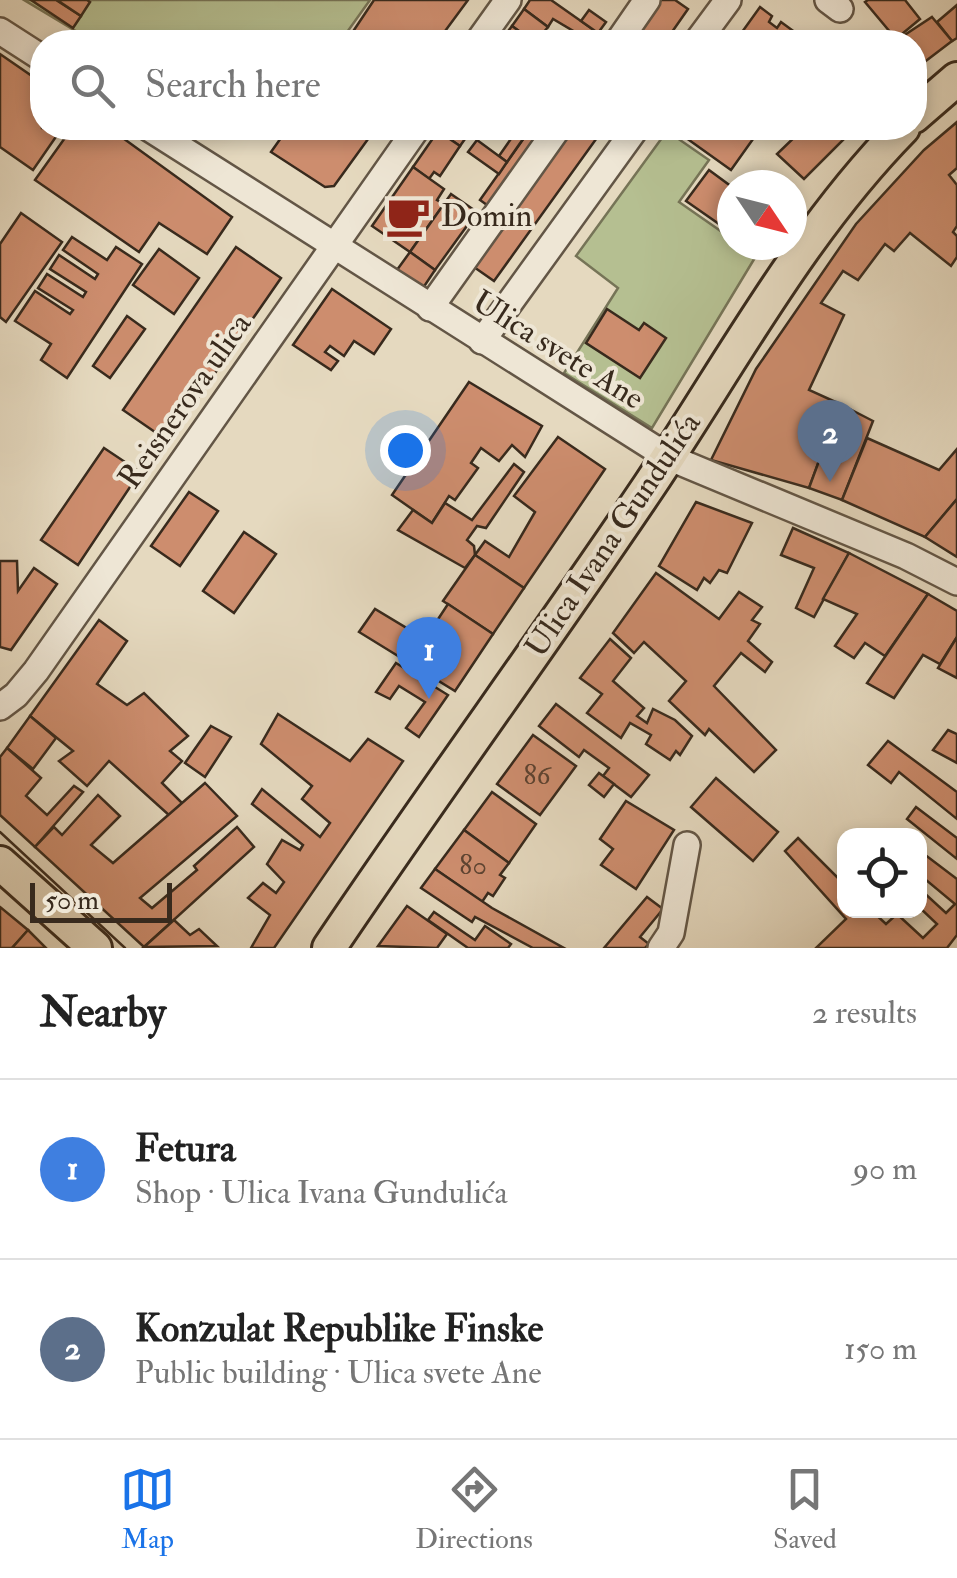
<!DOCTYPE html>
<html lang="en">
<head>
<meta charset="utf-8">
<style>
	:root { --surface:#fff; --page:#f2f2f2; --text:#222; --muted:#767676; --line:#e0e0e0; --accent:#1a73e8 }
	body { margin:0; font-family:"IM FELL Double Pica",serif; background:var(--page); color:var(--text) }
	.controls { position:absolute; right:30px; bottom:30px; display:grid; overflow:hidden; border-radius:20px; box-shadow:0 5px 15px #0003 }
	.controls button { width:90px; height:90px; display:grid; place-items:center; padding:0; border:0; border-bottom:2px solid var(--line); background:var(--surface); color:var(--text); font:50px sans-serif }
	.compass { position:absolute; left:717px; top:170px; width:90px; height:90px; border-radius:50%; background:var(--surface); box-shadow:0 5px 15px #0003; rotate:125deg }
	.scale { position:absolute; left:30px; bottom:25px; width:142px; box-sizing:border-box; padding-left:10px; border:5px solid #382a1d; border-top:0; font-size:28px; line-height:35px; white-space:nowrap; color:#382a1d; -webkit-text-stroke:8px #eee6d5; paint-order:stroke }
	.you { position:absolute; left:405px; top:450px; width:35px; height:35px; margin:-25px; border:8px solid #fff; border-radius:50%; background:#1a73e8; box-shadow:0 0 0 15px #1a73e833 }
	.badge { display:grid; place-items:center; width:65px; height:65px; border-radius:50%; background:var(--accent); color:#fff; font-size:32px; font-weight:700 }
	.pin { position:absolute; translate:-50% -82px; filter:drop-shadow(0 2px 5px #0008) }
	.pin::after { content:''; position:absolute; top:52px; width:35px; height:30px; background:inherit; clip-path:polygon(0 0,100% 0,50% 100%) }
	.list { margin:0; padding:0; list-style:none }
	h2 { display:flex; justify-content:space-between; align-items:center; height:130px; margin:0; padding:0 40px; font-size:42px }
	h2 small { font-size:32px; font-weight:400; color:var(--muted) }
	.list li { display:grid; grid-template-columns:65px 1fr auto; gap:30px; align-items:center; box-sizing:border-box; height:180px; padding:0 40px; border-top:2px solid var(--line) }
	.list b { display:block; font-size:38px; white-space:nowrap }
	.list p { margin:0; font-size:32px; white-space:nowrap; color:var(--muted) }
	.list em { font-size:32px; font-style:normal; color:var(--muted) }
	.icon { flex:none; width:55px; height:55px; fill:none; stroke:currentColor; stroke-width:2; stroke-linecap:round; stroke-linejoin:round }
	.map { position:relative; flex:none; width:957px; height:948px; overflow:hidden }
	.search { position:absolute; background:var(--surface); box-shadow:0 5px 15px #0003; left:30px; right:30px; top:30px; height:110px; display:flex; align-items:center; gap:25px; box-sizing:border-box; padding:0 35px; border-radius:40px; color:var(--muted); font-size:38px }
	.sheet { height:490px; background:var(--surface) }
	nav { display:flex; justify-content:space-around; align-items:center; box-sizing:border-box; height:140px; border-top:2px solid var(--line); background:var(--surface); font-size:28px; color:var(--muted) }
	nav a { display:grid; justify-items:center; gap:5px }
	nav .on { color:var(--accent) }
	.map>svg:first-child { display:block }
	.green { fill:#b5bf91; stroke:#767457; stroke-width:2.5 }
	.building { fill:#cd8d6e; stroke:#382a1d; stroke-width:2.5 }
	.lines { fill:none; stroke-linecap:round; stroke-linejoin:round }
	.minor-casing { stroke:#635646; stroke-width:30 }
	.major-casing { stroke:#382a1d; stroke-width:38 }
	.minor { stroke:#eee6d5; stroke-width:25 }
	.major { stroke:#e5d9bf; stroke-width:32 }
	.tram { stroke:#382a1d; stroke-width:2.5 }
	.labels { text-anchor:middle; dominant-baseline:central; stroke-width:8; stroke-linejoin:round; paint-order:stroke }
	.number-label { font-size:28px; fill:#5d4331 }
	.poi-label { font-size:32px; fill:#382a1d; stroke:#eee6d5; text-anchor:start }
	.street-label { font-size:32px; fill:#382a1d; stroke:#eee6d5 }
</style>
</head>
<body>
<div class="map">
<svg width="957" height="948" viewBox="0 0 957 948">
	<rect width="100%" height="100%" fill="#e5d9bf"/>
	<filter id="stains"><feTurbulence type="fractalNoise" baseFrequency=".002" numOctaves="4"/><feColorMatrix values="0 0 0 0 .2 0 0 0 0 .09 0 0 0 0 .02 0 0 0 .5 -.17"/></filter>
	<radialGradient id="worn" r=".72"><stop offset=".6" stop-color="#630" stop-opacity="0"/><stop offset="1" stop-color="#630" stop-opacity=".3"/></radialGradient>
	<g class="green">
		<path d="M 24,0 L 370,0 L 340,42 L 94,42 Z"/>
		<path d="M 667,131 L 709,160 L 679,202 L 732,239 L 732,245 L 741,245 L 756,256 L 652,428 L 564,373 L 618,288 L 576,256 Z"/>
	</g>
	<g class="building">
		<path d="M 31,0 L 56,0 L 81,16 L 73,28 Z"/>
		<path d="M 57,0 L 87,0 L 90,2 L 81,16 Z"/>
		<path d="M 374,0 L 468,0 L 437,42 L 346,42 Z"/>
		<path d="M 530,0 L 551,0 L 598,33 L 592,42 L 553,19 L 548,27 L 524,9 Z"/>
		<path d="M 661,0 L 675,0 L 688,9 L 665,42 L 630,42 Z"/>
		<path d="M 868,0 L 905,0 L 920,19 L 896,39 L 865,2 Z"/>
		<path d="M 957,5 L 957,38 L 952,41 L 937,22 Z"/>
		<path d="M 760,7 L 772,16 L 769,22 L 777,28 L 781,22 L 796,33 L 789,42 L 739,42 L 737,39 Z"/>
		<path d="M 524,9 L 548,27 L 543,33 L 556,42 L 534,42 L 512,26 Z"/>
		<path d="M 589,10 L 606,22 L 598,33 L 581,21 Z"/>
		<path d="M 932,17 L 952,41 L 914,70 L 914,42 L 894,42 Z"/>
		<path d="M 512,26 L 534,42 L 500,42 Z"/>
		<path d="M 0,54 L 42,83 L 42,128 L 62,128 L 33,170 L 0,147 Z"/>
		<path d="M 957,122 L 957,168 L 949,175 L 957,185 L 957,226 L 953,232 L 957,236 L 957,257 L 951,266 L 910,233 L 894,251 L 885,244 L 858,280 L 843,271 L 821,303 L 844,315 L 809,390 L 840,404 L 809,488 L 711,460 L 756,369 L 856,224 L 924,150 Z"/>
		<path d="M 72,128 L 109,128 L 232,217 L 207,254 L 159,223 L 139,252 L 35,180 Z"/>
		<path d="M 288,128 L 376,128 L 334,186 L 325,187 L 271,152 Z"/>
		<path d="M 441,128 L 486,128 L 480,135 L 472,129 L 460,146 L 438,131 Z"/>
		<path d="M 531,128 L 553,128 L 494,210 L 480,200 Z"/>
		<path d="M 569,128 L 604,128 L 494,281 L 471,265 Z"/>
		<path d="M 687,128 L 737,128 L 753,139 L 731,170 L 682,135 Z"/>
		<path d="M 804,128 L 855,128 L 804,179 L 777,154 Z"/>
		<path d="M 438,131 L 460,146 L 440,176 L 434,172 L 429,179 L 413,167 Z"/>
		<path d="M 515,133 L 523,139 L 507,162 L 499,156 Z"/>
		<path d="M 477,140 L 507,162 L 499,174 L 468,152 Z"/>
		<path d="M 413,167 L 444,189 L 437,200 L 444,204 L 410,252 L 372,226 Z"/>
		<path d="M 709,170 L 732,187 L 732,233 L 686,201 Z"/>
		<path d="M 451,194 L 477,212 L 435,270 L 410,252 Z"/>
		<path d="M 21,213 L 62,242 L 6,322 L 0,317 L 0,244 Z"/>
		<path d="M 72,237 L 107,260 L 116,247 L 142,264 L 67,378 L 41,360 L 51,344 L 15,321 L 35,291 L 70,314 L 73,310 L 38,288 L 47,274 L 83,297 L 86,292 L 50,269 L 59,255 L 95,279 L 98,274 L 63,250 Z"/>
		<path d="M 236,247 L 281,278 L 168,441 L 123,410 Z"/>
		<path d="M 159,249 L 199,278 L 174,314 L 133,285 Z"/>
		<path d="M 410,252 L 435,270 L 423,288 L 397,270 Z"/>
		<path d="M 332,289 L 391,329 L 374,354 L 354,341 L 344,356 L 330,346 L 325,352 L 338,361 L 331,370 L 293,345 Z"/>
		<path d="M 607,309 L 639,330 L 644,323 L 666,338 L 640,378 L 586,343 Z"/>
		<path d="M 127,316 L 145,329 L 110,378 L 93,366 Z"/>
		<path d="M 469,382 L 542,426 L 525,457 L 512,445 L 499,461 L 481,448 L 471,463 L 478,468 L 455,500 L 449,496 L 432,523 L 392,495 Z"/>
		<path d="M 840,404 L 873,421 L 842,500 L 809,488 Z"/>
		<path d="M 558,437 L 605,469 L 524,588 L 475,555 L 485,541 L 509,557 L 535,512 L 514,496 Z"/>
		<path d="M 867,438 L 939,470 L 957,449 L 957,499 L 925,537 L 842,500 Z"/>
		<path d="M 104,448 L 140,472 L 78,565 L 41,540 Z"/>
		<path d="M 514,464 L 524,472 L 486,528 L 477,526 L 467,540 L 474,546 L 475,555 L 465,568 L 398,530 L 413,510 L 432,523 L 445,503 L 472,520 Z"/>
		<path d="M 189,492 L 218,511 L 180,566 L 151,546 Z"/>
		<path d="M 957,499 L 957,557 L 925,537 Z"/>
		<path d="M 696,502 L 752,523 L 727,573 L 719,570 L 710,583 L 704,578 L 697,590 L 659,566 Z"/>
		<path d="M 793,528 L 849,553 L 814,617 L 796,608 L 814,568 L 781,555 Z"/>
		<path d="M 244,532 L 276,554 L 234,613 L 203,591 Z"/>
		<path d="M 849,553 L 928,594 L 885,656 L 865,643 L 854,658 L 835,646 L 857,614 L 823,599 Z"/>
		<path d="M 475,555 L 524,588 L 493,634 L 443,601 Z"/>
		<path d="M 0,561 L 17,561 L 18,591 L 34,568 L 57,584 L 11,650 L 0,647 Z"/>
		<path d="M 656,573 L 719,619 L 739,592 L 762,607 L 752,620 L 760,624 L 748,641 L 772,662 L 765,672 L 741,653 L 714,686 L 776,750 L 754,772 L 709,729 L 705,735 L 669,701 L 686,681 L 644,642 L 634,653 L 613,633 Z"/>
		<path d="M 928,594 L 957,611 L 957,637 L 940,664 L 923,655 L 894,698 L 867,683 Z"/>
		<path d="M 448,604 L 493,634 L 455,691 L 359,632 L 375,609 L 425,639 Z"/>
		<path d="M 99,620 L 127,641 L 97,684 L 127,705 L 144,693 L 188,736 L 170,751 L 182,761 L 162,783 L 183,804 L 170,816 L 109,761 L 87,786 L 59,761 L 73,751 L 30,716 Z"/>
		<path d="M 957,637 L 957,678 L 938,668 Z"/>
		<path d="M 610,639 L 631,658 L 613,681 L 644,708 L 637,716 L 647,723 L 653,709 L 675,720 L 692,736 L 680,755 L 676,751 L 670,760 L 646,744 L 651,735 L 630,723 L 621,738 L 587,713 L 602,694 L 580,678 Z"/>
		<path d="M 396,663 L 448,695 L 419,737 L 406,728 L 425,702 L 399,686 L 390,699 L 376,692 Z"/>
		<path d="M 556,704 L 649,775 L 631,797 L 603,776 L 609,768 L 584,750 L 579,757 L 539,726 Z"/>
		<path d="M 278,714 L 350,761 L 368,739 L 403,761 L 274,948 L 251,948 L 270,915 L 248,898 L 263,883 L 276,893 L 284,882 L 267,864 L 282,840 L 300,850 L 303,845 L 252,804 L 262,789 L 320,837 L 330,823 L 302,799 L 312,786 L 261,744 Z"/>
		<path d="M 30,716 L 56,738 L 33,769 L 7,748 Z"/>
		<path d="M 211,726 L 231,737 L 205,777 L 185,763 Z"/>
		<path d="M 948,730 L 957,734 L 957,763 L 933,750 Z"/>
		<path d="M 533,735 L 576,766 L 540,815 L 497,784 Z"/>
		<path d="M 888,741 L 957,792 L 957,819 L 899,772 L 891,783 L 868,765 Z"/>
		<path d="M 7,748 L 41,778 L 26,796 L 47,815 L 74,786 L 83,792 L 35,847 L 0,815 L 0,757 Z"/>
		<path d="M 599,773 L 614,784 L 604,797 L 589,785 Z"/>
		<path d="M 716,778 L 778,832 L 753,861 L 691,807 Z"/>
		<path d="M 205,783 L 237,816 L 140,898 L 152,908 L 197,870 L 194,866 L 237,827 L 254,847 L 144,947 L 35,847 L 54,827 L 62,835 L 98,795 L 120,816 L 91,845 L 113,863 Z"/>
		<path d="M 492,792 L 536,824 L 509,863 L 464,830 Z"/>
		<path d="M 626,801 L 674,830 L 636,889 L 601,865 L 613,849 L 600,839 Z"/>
		<path d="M 916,807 L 957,838 L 957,859 L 907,819 Z"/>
		<path d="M 464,830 L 509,863 L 500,875 L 505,878 L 493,896 L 488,893 L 482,902 L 435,869 Z"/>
		<path d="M 798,838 L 844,884 L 844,911 L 872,911 L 886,924 L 897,914 L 923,938 L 937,924 L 920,908 L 920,889 L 946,913 L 955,904 L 920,875 L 920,860 L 924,854 L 957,879 L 957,935 L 947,948 L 816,948 L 846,919 L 785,851 Z"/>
		<path d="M 435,869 L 492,908 L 564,948 L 533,948 L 475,917 L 472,922 L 421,888 Z"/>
		<path d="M 647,897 L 663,909 L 640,937 L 649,944 L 645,948 L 604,948 Z"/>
		<path d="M 407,906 L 447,934 L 437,948 L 378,946 Z"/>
		<path d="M 0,907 L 28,930 L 12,948 L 0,948 Z"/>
		<path d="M 434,912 L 475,940 L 485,926 L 511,944 L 508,948 L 468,948 L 428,920 Z"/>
		<path d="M 174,920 L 190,935 L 199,929 L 217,946 L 144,947 Z"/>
		<path d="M 28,930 L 46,948 L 12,948 Z"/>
	</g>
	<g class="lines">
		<g class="minor-casing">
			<g id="minor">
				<path d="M 828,0 L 840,9"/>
				<path d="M 0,31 L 42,58"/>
				<path d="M 478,42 L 508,0"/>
				<path d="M 618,42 L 647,0"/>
				<path d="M 697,42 L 728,0"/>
				<path d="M 149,128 L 668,457 L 906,556 L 957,582"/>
				<path d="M 430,308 L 558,128"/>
				<path d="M 482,341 L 636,128"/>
				<path d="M 0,707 L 16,695 L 36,671 L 417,128"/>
				<path d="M 661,948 L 671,933 L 687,845"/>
			</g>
		</g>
		<g class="major-casing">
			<g id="major">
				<path d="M 914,116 L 957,79"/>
				<path d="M 0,863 L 95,948"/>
				<path d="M 329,948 C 433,793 544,642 649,486 C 730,365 800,233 903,128"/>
			</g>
		</g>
		<use href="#minor" class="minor"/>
		<use href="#major" class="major"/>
		<path class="tram" d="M 0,832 L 125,948"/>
	</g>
	<defs>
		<g id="cafe-bare" transform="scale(3.45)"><path d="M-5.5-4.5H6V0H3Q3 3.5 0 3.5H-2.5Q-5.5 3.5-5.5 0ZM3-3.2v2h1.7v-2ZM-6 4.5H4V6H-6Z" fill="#8f2418" stroke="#eee6d5" stroke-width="2.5" paint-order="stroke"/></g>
	</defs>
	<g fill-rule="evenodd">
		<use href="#cafe-bare" x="408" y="216"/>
	</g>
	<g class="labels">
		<g class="number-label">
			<text x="537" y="775">86</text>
			<text x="473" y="865">80</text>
		</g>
		<g class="poi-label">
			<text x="441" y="216">Domin</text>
		</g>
		<g class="street-label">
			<text transform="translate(558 350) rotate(32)">Ulica svete Ane</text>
			<text transform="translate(185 401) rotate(-55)">Reisnerova ulica</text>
			<text transform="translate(613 535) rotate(-56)">Ulica Ivana Gundulića</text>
		</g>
	</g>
	<rect width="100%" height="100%" filter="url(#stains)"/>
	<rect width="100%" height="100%" fill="url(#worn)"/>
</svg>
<div class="controls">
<button><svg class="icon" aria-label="locate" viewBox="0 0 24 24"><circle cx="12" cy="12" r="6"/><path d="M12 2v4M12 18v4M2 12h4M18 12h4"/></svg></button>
</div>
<svg class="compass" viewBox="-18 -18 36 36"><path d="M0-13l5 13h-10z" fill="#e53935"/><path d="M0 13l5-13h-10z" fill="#767676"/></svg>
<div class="scale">50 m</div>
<div class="you"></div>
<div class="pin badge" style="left:429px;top:699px;background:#3f7fe0">1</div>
<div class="pin badge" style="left:830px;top:482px;background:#5c6f8a">2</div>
<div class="search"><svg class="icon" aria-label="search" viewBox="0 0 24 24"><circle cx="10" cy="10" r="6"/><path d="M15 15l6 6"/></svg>Search here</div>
</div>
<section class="sheet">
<h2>Nearby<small>2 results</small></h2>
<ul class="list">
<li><span class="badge" style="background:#3f7fe0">1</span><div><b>Fetura</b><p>Shop · Ulica Ivana Gundulića</p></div><em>90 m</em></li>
<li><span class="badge" style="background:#5c6f8a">2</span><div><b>Konzulat Republike Finske</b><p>Public building · Ulica svete Ane</p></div><em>150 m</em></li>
</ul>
</section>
<nav>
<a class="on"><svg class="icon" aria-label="map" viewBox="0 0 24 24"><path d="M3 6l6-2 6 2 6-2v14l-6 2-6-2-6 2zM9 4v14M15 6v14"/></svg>Map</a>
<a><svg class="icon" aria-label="directions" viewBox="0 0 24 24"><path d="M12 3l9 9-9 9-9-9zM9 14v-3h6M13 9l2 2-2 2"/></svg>Directions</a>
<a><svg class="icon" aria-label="saved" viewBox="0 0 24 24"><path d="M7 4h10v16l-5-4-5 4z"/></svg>Saved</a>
</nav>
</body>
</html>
